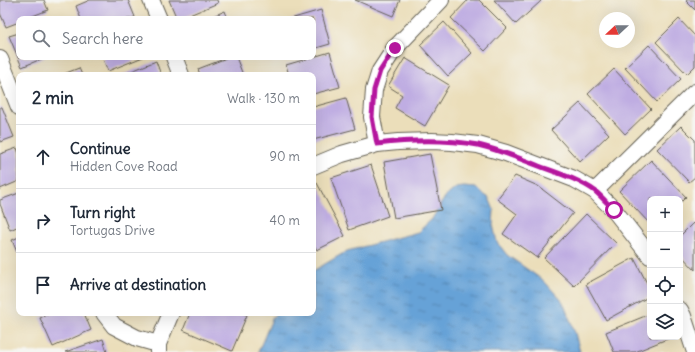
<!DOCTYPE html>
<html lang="en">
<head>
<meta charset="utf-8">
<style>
	:root { --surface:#fff; --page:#f2f2f3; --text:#1f2937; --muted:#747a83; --line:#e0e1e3 }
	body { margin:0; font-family:Delius,sans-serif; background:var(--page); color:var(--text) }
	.controls { position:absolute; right:12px; bottom:12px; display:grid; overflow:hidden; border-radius:8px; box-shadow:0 4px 16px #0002 }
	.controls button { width:36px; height:36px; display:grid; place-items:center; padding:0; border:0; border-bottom:1px solid var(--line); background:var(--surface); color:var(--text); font:20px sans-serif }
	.compass { position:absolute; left:599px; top:12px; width:36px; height:36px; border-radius:50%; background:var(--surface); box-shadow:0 4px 16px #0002; rotate:248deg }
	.stop { position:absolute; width:12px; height:12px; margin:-9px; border:3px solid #b5179e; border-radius:50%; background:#fff }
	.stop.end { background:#b5179e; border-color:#fff; box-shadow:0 1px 4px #0008 }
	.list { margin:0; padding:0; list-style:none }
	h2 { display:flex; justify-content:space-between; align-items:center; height:52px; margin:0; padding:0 16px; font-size:17px }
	h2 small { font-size:13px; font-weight:400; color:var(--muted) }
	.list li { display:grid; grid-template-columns:26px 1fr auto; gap:12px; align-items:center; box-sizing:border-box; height:64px; padding:0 16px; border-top:1px solid var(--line) }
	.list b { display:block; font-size:15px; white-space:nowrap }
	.list p { margin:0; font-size:13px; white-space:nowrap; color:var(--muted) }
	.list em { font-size:13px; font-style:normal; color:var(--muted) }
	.icon { flex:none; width:22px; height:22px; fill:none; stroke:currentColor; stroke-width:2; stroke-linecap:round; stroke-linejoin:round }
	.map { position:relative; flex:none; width:695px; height:352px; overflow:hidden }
	.search { position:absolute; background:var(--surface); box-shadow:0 4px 16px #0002; left:16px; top:16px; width:300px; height:44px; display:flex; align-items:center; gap:10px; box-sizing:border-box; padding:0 14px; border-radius:8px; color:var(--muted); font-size:15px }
	.panel { position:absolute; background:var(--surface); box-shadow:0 4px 16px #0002; left:16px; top:72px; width:300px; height:244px; border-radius:8px }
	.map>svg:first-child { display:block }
	.water { fill:url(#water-ripples); stroke:#415f7a }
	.building { fill:#bfade2 }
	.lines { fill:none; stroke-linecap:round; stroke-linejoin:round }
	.minor-casing { stroke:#646053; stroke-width:18 }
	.minor { stroke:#fff; stroke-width:16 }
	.route { stroke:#b5179e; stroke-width:5 }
</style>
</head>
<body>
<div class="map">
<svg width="695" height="352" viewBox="0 0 695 352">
	<defs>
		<pattern id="water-ripples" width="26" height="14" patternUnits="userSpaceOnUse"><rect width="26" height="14" fill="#66a2d7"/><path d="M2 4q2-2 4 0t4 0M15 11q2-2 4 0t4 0" fill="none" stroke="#5383ae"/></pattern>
	</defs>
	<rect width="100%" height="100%" fill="#f6f6f2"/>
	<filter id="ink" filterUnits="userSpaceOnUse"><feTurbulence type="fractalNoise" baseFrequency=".025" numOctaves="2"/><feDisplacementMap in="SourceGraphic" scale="8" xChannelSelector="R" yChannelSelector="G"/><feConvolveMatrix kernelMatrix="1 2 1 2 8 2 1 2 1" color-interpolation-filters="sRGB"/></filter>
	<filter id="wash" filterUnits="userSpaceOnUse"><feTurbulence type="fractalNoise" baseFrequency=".012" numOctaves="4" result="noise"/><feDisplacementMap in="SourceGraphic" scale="16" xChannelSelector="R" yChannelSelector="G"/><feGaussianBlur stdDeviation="0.9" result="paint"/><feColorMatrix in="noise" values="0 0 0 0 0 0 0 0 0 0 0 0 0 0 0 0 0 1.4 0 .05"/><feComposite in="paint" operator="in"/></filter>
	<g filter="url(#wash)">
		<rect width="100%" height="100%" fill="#ebdeba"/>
		<path class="water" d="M 464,187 L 477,188 L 482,193 L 489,198 L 494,210 L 493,225 L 497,242 L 507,255 L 544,281 L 563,302 L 575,333 L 580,352 L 258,352 L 272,319 L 276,313 L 313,313 L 313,271 L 347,251 L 418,232 L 432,219 L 445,197 L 456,188 Z"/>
		<g id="blocks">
			<g class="building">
				<path d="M 0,0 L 44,0 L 48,10 L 25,19 L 19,19 L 19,22 L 6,27 L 0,13 Z"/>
				<path d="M 90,0 L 128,0 L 135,17 L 130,19 L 81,19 L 76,6 Z"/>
				<path d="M 169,0 L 217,0 L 218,3 L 180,19 L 177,19 Z"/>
				<path d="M 355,0 L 400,0 L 393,16 Z"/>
				<path d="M 468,0 L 479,0 L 507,28 L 485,51 L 451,18 Z"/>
				<path d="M 494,0 L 540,0 L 541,1 L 516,24 Z"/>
				<path d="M 687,0 L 695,0 L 695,10 L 686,1 Z"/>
				<path d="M 321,10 L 330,44 L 313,49 L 313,19 L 290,19 Z"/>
				<path d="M 225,11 L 228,19 L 206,19 Z"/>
				<path d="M 679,19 L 695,36 L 695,66 L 687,74 L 656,42 Z"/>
				<path d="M 444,22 L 472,53 L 448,76 L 420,45 Z"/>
				<path d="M 19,33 L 19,57 L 46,57 L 22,67 L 9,36 Z"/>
				<path d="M 649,45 L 681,79 L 657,102 L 625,68 Z"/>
				<path d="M 330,52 L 340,87 L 313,94 L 313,75 L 289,75 L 286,65 Z"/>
				<path d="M 102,57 L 143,57 L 108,71 Z"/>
				<path d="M 229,57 L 236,57 L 243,75 L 200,75 L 198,69 Z"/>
				<path d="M 405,58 L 449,85 L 425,126 L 395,108 L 402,95 L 388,86 Z"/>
				<path d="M 156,61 L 161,75 L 122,75 Z"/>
				<path d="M 79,68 L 82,75 L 61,75 Z"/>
				<path d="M 614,69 L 651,109 L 625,134 L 588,94 Z"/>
				<path d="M 346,98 L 355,129 L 313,140 L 313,107 Z"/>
				<path d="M 580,103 L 609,134 L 580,162 L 551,130 Z"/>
				<path d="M 0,107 L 2,107 L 14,137 L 0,142 Z"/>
				<path d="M 681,126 L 695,140 L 695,177 L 689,182 L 657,149 Z"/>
				<path d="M 17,148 L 19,154 L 19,181 L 0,189 L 0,154 Z"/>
				<path d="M 430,154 L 441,210 L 394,218 L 384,162 Z"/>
				<path d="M 651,160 L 686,197 L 680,203 L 680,199 L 650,199 L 650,224 L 619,191 Z"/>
				<path d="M 371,165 L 388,216 L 349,230 L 331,178 Z"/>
				<path d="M 515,176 L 538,186 L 573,213 L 537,258 L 503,234 L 517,214 L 497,199 Z"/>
				<path d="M 317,183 L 345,236 L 317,250 L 313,243 L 313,185 Z"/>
				<path d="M 19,193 L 19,226 L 10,230 L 0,204 L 0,200 Z"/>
				<path d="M 586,214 L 616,243 L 574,286 L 544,258 Z"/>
				<path d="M 693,223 L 695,224 L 695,270 L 680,254 L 680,236 Z"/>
				<path d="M 19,237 L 19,257 L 12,240 Z"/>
				<path d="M 634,258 L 650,289 L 650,296 L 606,320 L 586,284 Z"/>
				<path d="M 51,313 L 84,313 L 91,330 L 53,347 L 40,318 Z"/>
				<path d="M 190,313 L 242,313 L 247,315 L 232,351 L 183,330 Z"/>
				<path d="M 650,314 L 650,337 L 672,337 L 635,352 L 614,352 L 606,332 Z"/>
				<path d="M 103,339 L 107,352 L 65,352 Z"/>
			</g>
		</g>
	</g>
	<g filter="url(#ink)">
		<use href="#blocks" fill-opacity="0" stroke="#646053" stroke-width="1"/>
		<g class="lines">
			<g class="minor-casing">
				<g id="minor">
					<path d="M 151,0 L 159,19"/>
					<path d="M 174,57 L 181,75"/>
					<path d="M 0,59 L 19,107"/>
					<path d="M 377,144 L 372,117 L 374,90 L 380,71 L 395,48 L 441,0"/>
					<path d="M 313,166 L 342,154 L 377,144 L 398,142 L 432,141 L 452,142 L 478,145 L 506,153 L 574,179 L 595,191 L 614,210 L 650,256"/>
					<path d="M 595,191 L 695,92"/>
					<path d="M 680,310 L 683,316 L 695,352"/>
					<path d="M 104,313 L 114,326 L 137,338 L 158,344"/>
					<path d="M 158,352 L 158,344 L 171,313"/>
				</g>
			</g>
			<use href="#minor" class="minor"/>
		</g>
	</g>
	<g class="lines" filter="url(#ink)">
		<path class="route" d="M 395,48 L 380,71 L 374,90 L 372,117 L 377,144 C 410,140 445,139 478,145 C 499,150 519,158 539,166 C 558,173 578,179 595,191 C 602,197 608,204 614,210"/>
	</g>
</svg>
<div class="controls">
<button>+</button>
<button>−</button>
<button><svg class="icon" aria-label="locate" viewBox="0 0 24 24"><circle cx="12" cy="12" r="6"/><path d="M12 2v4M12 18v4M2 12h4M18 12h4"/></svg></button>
<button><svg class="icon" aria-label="layers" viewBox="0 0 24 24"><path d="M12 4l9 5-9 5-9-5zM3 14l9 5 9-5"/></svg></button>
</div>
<svg class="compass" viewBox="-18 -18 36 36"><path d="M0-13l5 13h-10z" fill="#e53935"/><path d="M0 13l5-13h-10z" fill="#747a83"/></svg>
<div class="stop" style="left:614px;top:210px"></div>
<div class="stop end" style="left:395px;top:48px"></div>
<div class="search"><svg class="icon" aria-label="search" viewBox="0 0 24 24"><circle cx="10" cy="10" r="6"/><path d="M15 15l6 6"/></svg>Search here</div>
<section class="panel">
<h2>2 min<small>Walk · 130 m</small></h2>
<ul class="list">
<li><svg class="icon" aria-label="ahead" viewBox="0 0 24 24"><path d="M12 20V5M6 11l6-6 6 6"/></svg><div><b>Continue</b><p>Hidden Cove Road</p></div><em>90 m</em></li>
<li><svg class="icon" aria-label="right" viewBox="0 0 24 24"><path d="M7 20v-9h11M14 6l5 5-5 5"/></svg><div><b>Turn right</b><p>Tortugas Drive</p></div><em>40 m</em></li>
<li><svg class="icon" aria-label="arrive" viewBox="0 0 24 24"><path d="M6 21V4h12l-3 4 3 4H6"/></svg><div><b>Arrive at destination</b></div></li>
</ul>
</section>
</div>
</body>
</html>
